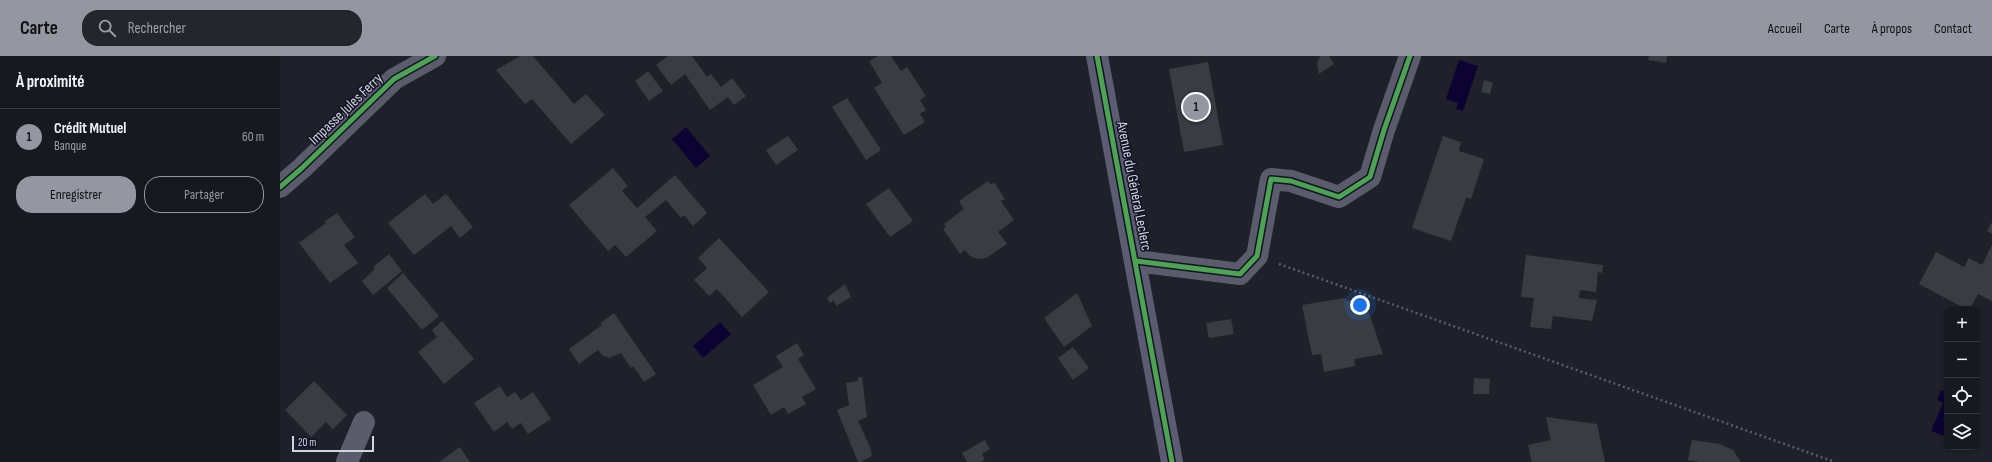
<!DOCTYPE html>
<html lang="fr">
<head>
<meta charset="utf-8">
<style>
	:root { --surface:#171820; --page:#24252d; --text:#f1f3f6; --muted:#9ea0a5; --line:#36373e; --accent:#9496a2 }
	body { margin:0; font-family:"Sofia Sans Condensed",sans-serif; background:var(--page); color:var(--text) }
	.controls { position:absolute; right:12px; bottom:12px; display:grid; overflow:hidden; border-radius:8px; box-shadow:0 1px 3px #0004 }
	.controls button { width:36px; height:36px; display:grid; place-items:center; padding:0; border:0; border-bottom:1px solid var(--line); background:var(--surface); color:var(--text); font:20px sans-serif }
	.scale { position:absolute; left:12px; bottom:10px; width:82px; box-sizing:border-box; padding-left:4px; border:2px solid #d3d5e2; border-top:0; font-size:11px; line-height:14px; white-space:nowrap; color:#d3d5e2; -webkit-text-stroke:3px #121324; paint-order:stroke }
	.you { position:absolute; left:1080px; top:249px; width:14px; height:14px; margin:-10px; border:3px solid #fff; border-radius:50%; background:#1a73e8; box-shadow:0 0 0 6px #1a73e833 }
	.badge { display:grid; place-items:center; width:26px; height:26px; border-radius:50%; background:var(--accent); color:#111; font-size:13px; font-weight:700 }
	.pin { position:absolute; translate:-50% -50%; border:2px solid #fff; box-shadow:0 1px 4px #0006 }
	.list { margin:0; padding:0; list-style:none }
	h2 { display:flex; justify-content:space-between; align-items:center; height:52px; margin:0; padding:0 16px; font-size:17px }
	h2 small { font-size:13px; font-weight:400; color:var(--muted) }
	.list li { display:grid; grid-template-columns:26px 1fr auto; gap:12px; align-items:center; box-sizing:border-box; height:56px; padding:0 16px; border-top:1px solid var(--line) }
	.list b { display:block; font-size:15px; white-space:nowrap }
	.list p { margin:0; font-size:13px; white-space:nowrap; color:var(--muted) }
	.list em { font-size:13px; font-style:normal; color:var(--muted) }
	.actions { display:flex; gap:8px; padding:12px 16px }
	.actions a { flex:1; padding:9px 0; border:1px solid var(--accent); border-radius:16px; text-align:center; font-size:14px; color:var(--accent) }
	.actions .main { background:var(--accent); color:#111 }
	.icon { flex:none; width:22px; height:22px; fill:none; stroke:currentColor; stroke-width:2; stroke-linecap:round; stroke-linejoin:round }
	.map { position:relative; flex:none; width:1712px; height:406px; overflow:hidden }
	header { display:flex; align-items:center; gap:24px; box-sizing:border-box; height:56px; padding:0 20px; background:var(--accent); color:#111 }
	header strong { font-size:19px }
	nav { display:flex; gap:22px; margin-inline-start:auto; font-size:14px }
	.search { width:280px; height:36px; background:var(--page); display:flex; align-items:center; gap:10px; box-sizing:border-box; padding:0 14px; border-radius:16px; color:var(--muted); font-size:15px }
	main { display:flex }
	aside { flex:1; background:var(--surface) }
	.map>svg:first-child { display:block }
	.water { fill:#0d0333 }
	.building { fill:#3a3c44 }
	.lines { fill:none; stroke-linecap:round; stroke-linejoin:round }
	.path { stroke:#5a5c68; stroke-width:2.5; stroke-dasharray:2 3; stroke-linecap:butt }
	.minor { stroke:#5a5c6c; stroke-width:22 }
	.major { stroke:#5b5c71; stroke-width:22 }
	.cycleway-casing { stroke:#121324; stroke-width:8 }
	.cycleway { stroke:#4ca352; stroke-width:5 }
	.labels { text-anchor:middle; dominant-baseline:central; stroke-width:3; stroke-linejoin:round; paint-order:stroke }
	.street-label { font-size:15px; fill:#d3d5e2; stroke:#121324 }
</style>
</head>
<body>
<header>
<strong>Carte</strong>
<div class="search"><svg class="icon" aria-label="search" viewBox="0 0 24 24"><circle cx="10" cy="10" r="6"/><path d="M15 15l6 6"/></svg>Rechercher</div>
<nav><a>Accueil</a><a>Carte</a><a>À propos</a><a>Contact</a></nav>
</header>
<main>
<aside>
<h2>À proximité<small></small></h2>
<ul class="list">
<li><span class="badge">1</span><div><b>Crédit Mutuel</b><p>Banque</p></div><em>60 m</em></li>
</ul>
<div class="actions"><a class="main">Enregistrer</a><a>Partager</a></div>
</aside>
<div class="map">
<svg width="1712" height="406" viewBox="0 0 1712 406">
	<rect width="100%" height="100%" fill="#1f202a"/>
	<g class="water">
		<path d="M 1179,4 L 1198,10 L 1183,55 L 1176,53 L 1178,47 L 1166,43 Z"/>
		<path d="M 406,71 L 430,100 L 416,112 L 392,83 Z"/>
		<path d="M 440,266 L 451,278 L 423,302 L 413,290 Z"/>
		<path d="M 1661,334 L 1667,336 L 1667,381 L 1651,375 L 1663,347 L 1657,344 Z"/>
	</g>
	<g class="building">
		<path d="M 240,0 L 253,0 L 294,48 L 306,38 L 325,59 L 291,88 L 252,43 L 245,48 L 216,14 Z"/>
		<path d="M 388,0 L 412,0 L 427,21 L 431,18 L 441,31 L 452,22 L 466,40 L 454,49 L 448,41 L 430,54 L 405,18 L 391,29 L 376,9 Z"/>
		<path d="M 598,0 L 611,0 L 621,15 L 627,11 L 646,40 L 640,44 L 646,54 L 640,58 L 645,66 L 624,79 L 594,32 L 602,27 L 589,5 Z"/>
		<path d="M 1040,0 L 1049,0 L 1054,8 L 1039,18 L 1037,8 Z"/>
		<path d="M 1369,0 L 1387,0 L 1386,7 L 1368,4 Z"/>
		<path d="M 928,6 L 943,89 L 904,96 L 889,13 Z"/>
		<path d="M 368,15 L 383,35 L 369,45 L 355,25 Z"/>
		<path d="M 1204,24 L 1213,27 L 1210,38 L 1201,36 Z"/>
		<path d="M 567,42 L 601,94 L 586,104 L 552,51 Z"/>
		<path d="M 508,80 L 518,94 L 496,109 L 486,94 Z"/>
		<path d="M 1163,80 L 1181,86 L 1179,95 L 1204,103 L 1191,143 L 1186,142 L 1171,185 L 1132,172 Z"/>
		<path d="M 333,112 L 348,130 L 342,135 L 357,152 L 395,119 L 427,157 L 413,170 L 404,159 L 401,162 L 386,144 L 365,161 L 377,175 L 346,201 L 335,189 L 328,195 L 289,149 Z"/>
		<path d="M 708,125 L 711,129 L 714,126 L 725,143 L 721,145 L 734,164 L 718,176 L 727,188 L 706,202 L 697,203 L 690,200 L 685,194 L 680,198 L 663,173 L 666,171 L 664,168 L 684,153 L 679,145 Z"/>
		<path d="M 609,132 L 633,165 L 610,181 L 586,148 Z"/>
		<path d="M 145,138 L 153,148 L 166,138 L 193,171 L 180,182 L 171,170 L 134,199 L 108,167 Z"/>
		<path d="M 57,157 L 75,181 L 64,189 L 78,207 L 50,227 L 19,187 L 46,167 L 45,165 Z"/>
		<path d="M 1712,166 L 1712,178 L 1707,175 Z"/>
		<path d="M 439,182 L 489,236 L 462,261 L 437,233 L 429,240 L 414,224 L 427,212 L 418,202 Z"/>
		<path d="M 1712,189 L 1712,245 L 1698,238 L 1690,253 L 1686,253 L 1639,228 L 1656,196 L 1684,211 L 1689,202 L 1702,209 Z"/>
		<path d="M 109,198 L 122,215 L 93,239 L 82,225 L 95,213 L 93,211 Z"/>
		<path d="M 1246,199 L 1323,209 L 1322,217 L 1318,216 L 1316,236 L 1300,234 L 1299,242 L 1317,244 L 1312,265 L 1273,260 L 1271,273 L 1250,271 L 1254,242 L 1241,241 Z"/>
		<path d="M 123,217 L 159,260 L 142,274 L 107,232 Z"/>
		<path d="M 565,228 L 571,241 L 556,250 L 554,244 L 550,247 L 547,242 Z"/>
		<path d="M 797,237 L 812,270 L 784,291 L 764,262 Z"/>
		<path d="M 1065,242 L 1067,245 L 1078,243 L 1088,254 L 1103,298 L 1074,303 L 1075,310 L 1044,316 L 1041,298 L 1032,299 L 1022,249 Z"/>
		<path d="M 334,257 L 376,318 L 364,326 L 353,310 L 351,312 L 341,297 L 329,302 L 322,299 L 318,294 L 299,308 L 289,293 L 322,269 L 320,267 Z"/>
		<path d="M 951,263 L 954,278 L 929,282 L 926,267 Z"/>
		<path d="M 162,265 L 194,303 L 164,328 L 138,296 L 157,281 L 152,274 Z"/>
		<path d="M 517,287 L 524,299 L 518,303 L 536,333 L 522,341 L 526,348 L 508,358 L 504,351 L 491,359 L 473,329 L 503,311 L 496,300 Z"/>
		<path d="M 793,291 L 809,312 L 793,324 L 778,302 Z"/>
		<path d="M 578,321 L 582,321 L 587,361 L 578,365 L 590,391 L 592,400 L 581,406 L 578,406 L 557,354 L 569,349 L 566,327 L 578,325 Z"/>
		<path d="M 1194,322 L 1210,323 L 1209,338 L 1193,338 Z"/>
		<path d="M 34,325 L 67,359 L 53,373 L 46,366 L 31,381 L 5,354 Z"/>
		<path d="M 220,330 L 227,341 L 235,336 L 241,344 L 253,336 L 271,363 L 248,378 L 241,367 L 232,373 L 227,366 L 214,376 L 194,347 Z"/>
		<path d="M 1266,361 L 1317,368 L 1325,406 L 1252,406 L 1248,389 L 1271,384 Z"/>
		<path d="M 705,384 L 710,393 L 702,398 L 705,403 L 701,406 L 687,406 L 682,397 Z"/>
		<path d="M 1412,384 L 1440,388 L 1453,394 L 1461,406 L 1419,406 L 1408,404 Z"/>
		<path d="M 180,391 L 190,406 L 159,406 Z"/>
	</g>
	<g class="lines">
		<path class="path" d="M 999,208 L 1555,406"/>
		<g class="minor">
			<path d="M 0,131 L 22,112 L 114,23 L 155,0"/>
			<path d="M 856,205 L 960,218 L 977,200 L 991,123 L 1011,125 L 1059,141 L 1090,121 L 1104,74 L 1130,0"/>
			<path d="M 67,406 L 84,366"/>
		</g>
		<path class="major" d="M 817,0 L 892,406"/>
		<g class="cycleway-casing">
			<g id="cycleway">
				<path d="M 817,0 L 892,406"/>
				<path d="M 0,131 L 22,112 L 114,23 L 155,0"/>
				<path d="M 856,205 L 960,218 L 977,200 L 991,123 L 1011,125 L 1059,141 L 1090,121 L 1104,74 L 1130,0"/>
			</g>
		</g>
		<use href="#cycleway" class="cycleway"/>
	</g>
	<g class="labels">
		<g class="street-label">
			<text transform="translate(66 53) rotate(-44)">Impasse Jules Ferry</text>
			<text transform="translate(854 130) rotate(79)">Avenue du Général Leclerc</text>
		</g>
	</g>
</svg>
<div class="controls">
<button>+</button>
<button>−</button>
<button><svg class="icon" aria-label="locate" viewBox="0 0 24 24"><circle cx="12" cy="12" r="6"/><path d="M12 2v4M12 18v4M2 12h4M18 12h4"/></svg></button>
<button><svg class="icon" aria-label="layers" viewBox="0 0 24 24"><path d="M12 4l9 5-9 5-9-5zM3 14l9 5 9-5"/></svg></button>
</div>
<div class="scale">20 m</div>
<div class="you"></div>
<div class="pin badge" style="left:916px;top:51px">1</div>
</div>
</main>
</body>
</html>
